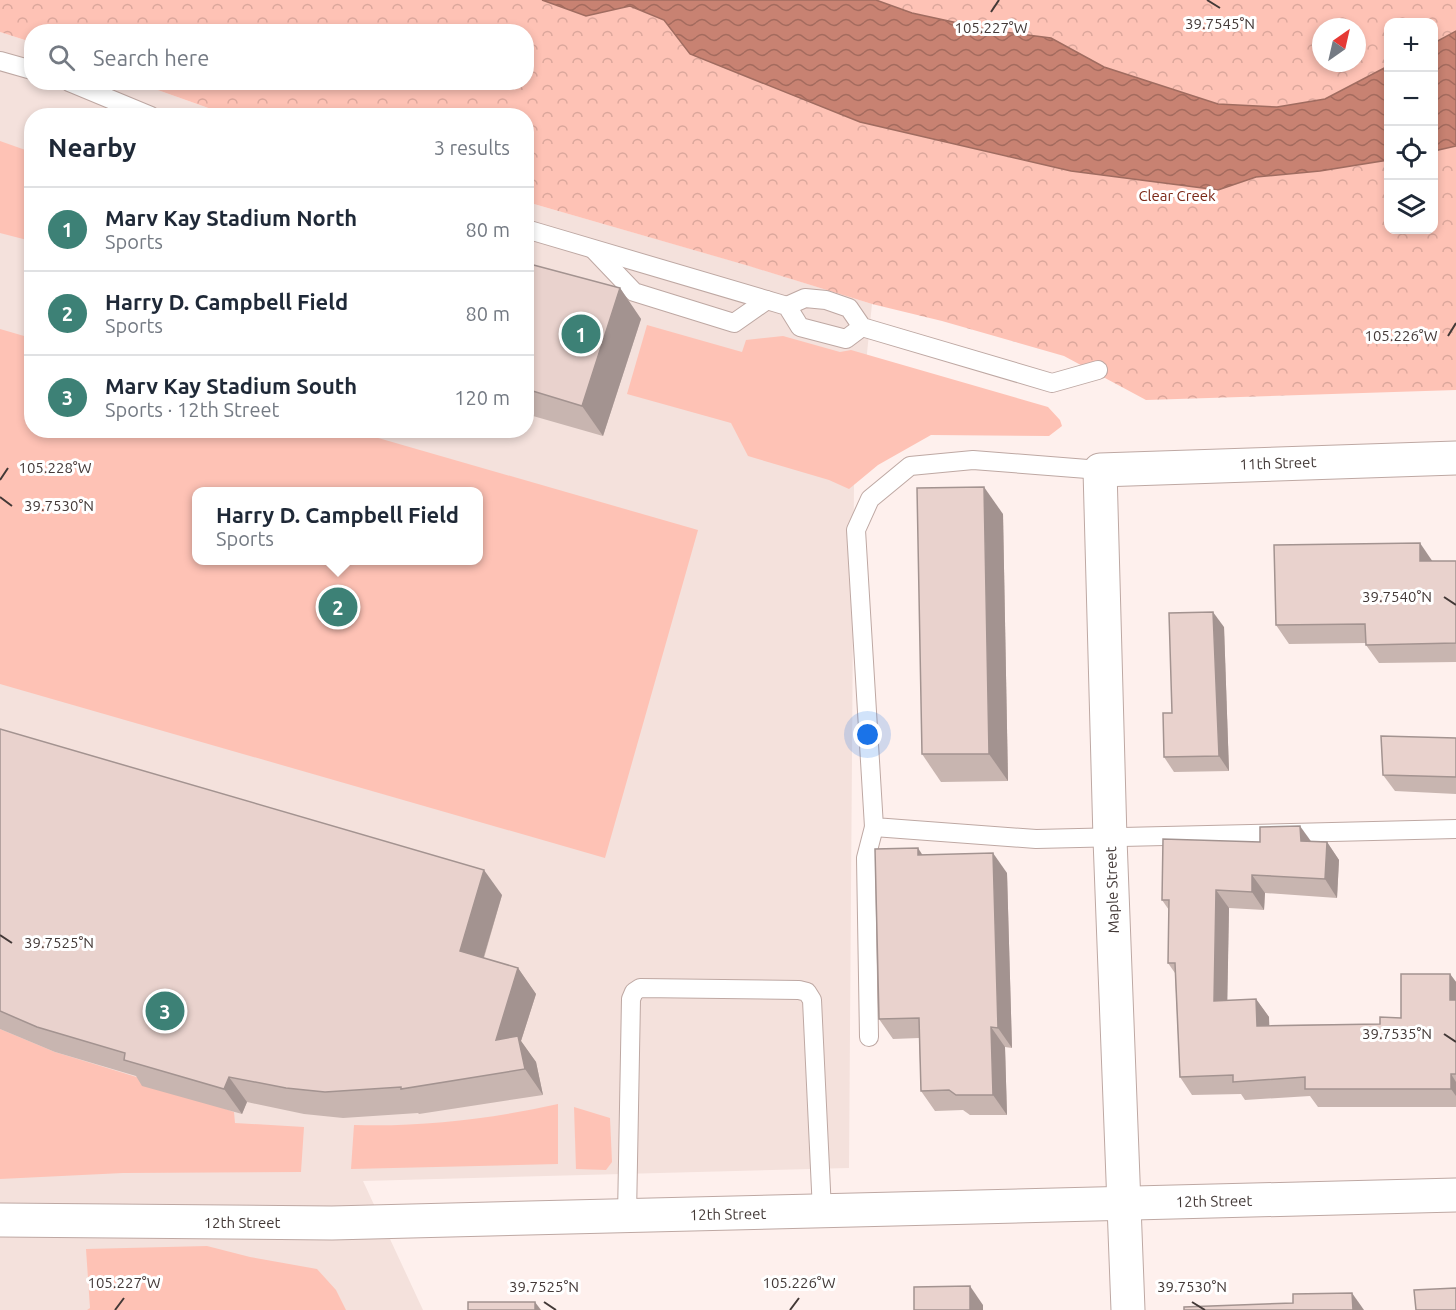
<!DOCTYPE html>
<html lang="en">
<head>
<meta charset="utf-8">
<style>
	:root { --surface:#fff; --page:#f2f2f3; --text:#1f2937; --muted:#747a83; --line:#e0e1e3; --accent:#3d8176 }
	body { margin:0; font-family:Ubuntu,sans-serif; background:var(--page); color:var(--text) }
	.controls { position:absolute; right:18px; top:18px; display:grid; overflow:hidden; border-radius:12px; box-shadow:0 3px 9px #0003 }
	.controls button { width:54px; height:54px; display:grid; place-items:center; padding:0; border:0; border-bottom:2px solid var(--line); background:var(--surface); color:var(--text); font:30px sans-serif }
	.compass { position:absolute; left:1312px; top:18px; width:54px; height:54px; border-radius:50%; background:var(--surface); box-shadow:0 3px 9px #0003; rotate:34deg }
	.you { position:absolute; left:868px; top:735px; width:21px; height:21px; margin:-15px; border:4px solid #fff; border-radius:50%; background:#1a73e8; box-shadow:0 0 0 9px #1a73e833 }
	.badge { display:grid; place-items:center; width:39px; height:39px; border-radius:50%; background:var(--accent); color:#fff; font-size:20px; font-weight:700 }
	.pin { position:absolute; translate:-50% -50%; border:3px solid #fff; box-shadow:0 2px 6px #0006 }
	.popup { position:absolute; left:192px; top:487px; width:291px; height:78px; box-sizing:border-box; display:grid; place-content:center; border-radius:12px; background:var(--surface); filter:drop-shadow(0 2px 4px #0005); font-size:20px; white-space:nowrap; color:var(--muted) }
	.popup b { font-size:22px; color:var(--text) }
	.popup::after { content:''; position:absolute; left:50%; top:100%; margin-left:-12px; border:12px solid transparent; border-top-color:var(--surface) }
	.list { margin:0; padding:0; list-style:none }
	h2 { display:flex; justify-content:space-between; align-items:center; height:78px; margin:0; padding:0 24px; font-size:26px }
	h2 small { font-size:20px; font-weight:400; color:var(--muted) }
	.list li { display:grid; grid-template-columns:39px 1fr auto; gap:18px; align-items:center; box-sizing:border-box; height:84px; padding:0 24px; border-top:2px solid var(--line) }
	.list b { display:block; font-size:22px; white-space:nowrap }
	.list p { margin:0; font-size:20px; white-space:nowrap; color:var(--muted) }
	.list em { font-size:20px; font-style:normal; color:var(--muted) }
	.icon { flex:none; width:33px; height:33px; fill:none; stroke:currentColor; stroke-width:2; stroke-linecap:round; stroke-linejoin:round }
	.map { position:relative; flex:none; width:1456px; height:1310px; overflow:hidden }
	.search { position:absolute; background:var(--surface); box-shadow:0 3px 9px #0003; left:24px; top:24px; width:510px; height:66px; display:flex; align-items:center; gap:15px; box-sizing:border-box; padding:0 21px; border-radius:24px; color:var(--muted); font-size:22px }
	.panel { position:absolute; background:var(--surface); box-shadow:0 3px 9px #0003; left:24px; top:108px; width:510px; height:330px; border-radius:24px }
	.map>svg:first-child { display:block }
	.built { fill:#f4e1dc; fill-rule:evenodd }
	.green { fill:#fec2b5; fill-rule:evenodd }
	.forest { fill:url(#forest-crowns); fill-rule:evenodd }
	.water { fill:url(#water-waves); stroke:#a06c60; stroke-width:1.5 }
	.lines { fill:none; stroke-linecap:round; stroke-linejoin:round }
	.lane-casing { stroke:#bea8a3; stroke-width:20 }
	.street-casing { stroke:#bea8a3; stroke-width:35 }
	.lane { stroke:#fff; stroke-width:18 }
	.street { stroke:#fff; stroke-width:33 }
	.wall { fill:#c8b5b0 }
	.shaded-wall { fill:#a39390 }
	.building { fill:#e9d2cd; stroke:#a39390; stroke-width:1.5 }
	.ticks { fill:none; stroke:#433937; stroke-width:2 }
	.labels { text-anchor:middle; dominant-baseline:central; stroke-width:6; stroke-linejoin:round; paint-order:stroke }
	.park-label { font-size:15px; fill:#7b2716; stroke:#fff }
	.street-label { font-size:15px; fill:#433937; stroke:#fff }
	.ticks-label { font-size:15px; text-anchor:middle; fill:#433937; stroke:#fff; stroke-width:6; stroke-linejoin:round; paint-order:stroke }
</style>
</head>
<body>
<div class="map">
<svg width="1456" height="1310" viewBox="0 0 1456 1310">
	<defs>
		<pattern id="forest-crowns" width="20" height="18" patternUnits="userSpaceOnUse" patternTransform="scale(1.5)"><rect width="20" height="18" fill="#fec2b5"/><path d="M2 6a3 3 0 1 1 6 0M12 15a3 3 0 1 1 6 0" fill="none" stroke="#dba79c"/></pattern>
		<pattern id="water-waves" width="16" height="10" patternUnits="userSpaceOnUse" patternTransform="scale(1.5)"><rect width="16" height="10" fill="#c88272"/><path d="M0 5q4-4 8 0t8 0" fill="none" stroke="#a46b5e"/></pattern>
	</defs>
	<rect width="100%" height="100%" fill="#fef0ed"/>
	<path class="built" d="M 0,32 L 31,42 L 32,82 L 138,83 L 228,115 L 32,116 L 32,430 L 526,430 L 527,202 L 750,266 L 872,304 L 854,481 L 849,1168 L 363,1181 L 423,1310 L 0,1310 ZM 197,492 L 479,492 L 479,560 L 197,560 Z"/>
	<g class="green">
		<path d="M 0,141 L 31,152 L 31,241 L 0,233 Z"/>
		<path d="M 647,325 L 742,352 L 746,340 L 783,336 L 840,352 L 851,350 L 1048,407 L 1060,420 L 1062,426 L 1049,436 L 931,435 L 878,465 L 849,489 L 829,480 L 748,456 L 731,423 L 627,394 Z"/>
		<path d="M 0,329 L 31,338 L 32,430 L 354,431 L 698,530 L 605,858 L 0,684 ZM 197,492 L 479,492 L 479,560 L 197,560 Z"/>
		<path d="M 0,1029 L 55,1052 L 143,1079 L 234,1112 L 235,1123 L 304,1127 L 301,1172 L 123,1173 L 0,1179 Z"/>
		<path d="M 558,1104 L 558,1164 L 351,1169 L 354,1125 C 423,1127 491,1119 558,1104 Z"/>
		<path d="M 574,1107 L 610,1118 L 612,1162 L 606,1170 L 576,1169 Z"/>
		<path d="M 207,1246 L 250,1257 L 317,1269 L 336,1290 L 346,1310 L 87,1310 L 90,1308 L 86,1249 Z"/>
	</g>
	<path class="forest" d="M 0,0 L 1456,0 L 1456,390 L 1146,400 L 1064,356 L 942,321 L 872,304 L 749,266 L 527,202 L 526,116 L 228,115 L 138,83 L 526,82 L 526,32 L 32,32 L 31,42 L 0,32 ZM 1388,22 L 1434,22 L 1434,230 L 1388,230 ZM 1321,27 L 1357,27 L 1357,63 L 1321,63 Z"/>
	<g class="water">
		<path d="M 542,0 L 876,0 L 912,13 L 990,30 L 1051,38 L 1104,67 L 1218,104 L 1277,107 L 1325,99 L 1388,66 L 1388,160 L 1320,171 L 1256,177 L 1218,190 L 1071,171 L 860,122 L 690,54 L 664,20 L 630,6 L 586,16 Z"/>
		<path d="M 1456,31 L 1456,146 L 1434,151 L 1434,43 Z"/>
	</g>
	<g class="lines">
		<g class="lane-casing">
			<g id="lane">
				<path d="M 0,61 L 32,70"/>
				<path d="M 69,82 L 151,116"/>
				<path d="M 526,229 L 787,306 L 800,327 L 846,339 L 862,327"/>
				<path d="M 594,250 L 634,292 L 734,323 L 767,300"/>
				<path d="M 787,306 L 805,298 L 826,300 L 849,308 L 862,327 L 1052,383 L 1098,370"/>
				<path d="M 1100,470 L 973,460 L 910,466 L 870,499 L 856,530 L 874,827 L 1036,839 L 1456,829"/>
				<path d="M 869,1037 L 866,858 L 874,827"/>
				<path d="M 627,1216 L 631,999 L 634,992 L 640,988 L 799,990 L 807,992 L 812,1000 L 822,1211"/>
			</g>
		</g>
		<g class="street-casing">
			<g id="street">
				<path d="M 0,1220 L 332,1223 L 1456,1195"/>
				<path d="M 1128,1310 L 1110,839 L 1100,470 L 1456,458"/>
			</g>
		</g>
		<use href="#lane" class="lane"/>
		<use href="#street" class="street"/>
	</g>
	<g class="wall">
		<path d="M 526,263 L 620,288 L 641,319 L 603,436 L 526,414 Z"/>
		<path d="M 1003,514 L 1008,781 L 941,782 L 922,754 Z"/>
		<path d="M 1432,561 L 1456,561 L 1456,662 L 1379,663 L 1366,645 L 1366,643 L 1289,644 L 1276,625 Z"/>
		<path d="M 1224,627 L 1229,771 L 1174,772 L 1164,757 L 1172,713 Z"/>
		<path d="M 0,729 L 502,895 L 484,958 L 518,968 L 536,994 L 521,1041 L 536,1062 L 543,1095 L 419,1114 L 418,1113 L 343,1118 L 304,1114 L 247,1102 L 242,1114 L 142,1086 L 136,1076 L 55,1052 L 0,1029 Z"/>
		<path d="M 1456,738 L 1456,794 L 1395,791 L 1383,775 Z"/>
		<path d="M 1311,841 L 1327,842 L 1339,860 L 1337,898 L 1265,893 L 1264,910 L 1229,908 L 1227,1001 L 1256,999 L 1269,1017 L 1269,1025 L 1380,1024 L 1401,1018 L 1450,974 L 1456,982 L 1456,1107 L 1318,1107 L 1310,1096 L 1245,1100 L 1241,1094 L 1192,1095 L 1180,1077 L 1175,973 L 1168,963 L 1169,910 L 1162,900 L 1260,842 Z"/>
		<path d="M 922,855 L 1007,873 L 1012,1048 L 1005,1047 L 1007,1115 L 970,1115 L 963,1110 L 935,1111 L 921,1091 L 919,1038 L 893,1039 L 879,1019 Z"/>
	</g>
	<g class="shaded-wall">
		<path d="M 620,288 L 641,319 L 603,436 L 582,406 Z"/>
		<path d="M 984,487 L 1003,514 L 1008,781 L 989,754 Z"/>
		<path d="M 1420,543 L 1433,562 L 1420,561 Z"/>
		<path d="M 1213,612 L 1224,627 L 1229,771 L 1219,756 Z"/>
		<path d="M 1300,826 L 1313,844 L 1301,841 Z"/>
		<path d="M 1327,842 L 1339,860 L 1337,898 L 1325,879 Z"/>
		<path d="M 918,848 L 931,868 L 918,855 Z"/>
		<path d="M 993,853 L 1007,873 L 1012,1048 L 998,1028 Z"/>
		<path d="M 484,870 L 502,895 L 478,976 L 460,951 Z"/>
		<path d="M 1252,875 L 1265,893 L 1264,910 L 1252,892 Z"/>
		<path d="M 1216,890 L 1229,908 L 1227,1019 L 1214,1001 Z"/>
		<path d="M 518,968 L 536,994 L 521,1041 L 536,1062 L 543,1095 L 525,1069 L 496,1040 Z"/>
		<path d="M 1450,974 L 1456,982 L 1456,1008 L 1450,1000 Z"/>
		<path d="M 1256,999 L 1269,1017 L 1270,1044 L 1257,1026 Z"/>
		<path d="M 991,1027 L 1005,1047 L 1007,1115 L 993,1095 Z"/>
		<path d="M 1451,1074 L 1456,1082 L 1456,1096 L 1451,1089 Z"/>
		<path d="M 229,1077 L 247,1102 L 242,1114 L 224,1089 Z"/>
		<path d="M 970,1286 L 983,1305 L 983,1310 L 970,1310 Z"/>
		<path d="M 1352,1293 L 1364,1310 L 1353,1310 Z"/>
		<path d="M 535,1302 L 541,1310 L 535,1310 Z"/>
	</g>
	<g class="building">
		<path d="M 526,263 L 620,288 L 582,406 L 526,389 Z"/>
		<path d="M 984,487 L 989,754 L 922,754 L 917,488 Z"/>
		<path d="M 1420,543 L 1420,561 L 1456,561 L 1456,643 L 1366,645 L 1365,624 L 1276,625 L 1274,545 Z"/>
		<path d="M 1213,612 L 1219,756 L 1164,757 L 1163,713 L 1172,713 L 1169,613 Z"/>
		<path d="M 0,729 L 484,870 L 460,951 L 518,968 L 496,1040 L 518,1036 L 525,1069 L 401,1089 L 401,1087 L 325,1092 L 286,1088 L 229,1077 L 224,1089 L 124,1060 L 125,1053 L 37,1027 L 0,1011 Z"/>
		<path d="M 1381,736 L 1456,738 L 1456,777 L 1383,775 Z"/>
		<path d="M 1300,826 L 1301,841 L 1327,842 L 1325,879 L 1252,875 L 1252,892 L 1216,890 L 1214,1001 L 1256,999 L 1257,1026 L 1380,1024 L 1380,1017 L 1401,1018 L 1401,974 L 1450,974 L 1450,1000 L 1456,1000 L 1456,1074 L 1451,1074 L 1451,1089 L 1305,1089 L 1305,1077 L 1233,1082 L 1233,1075 L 1180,1077 L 1175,963 L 1168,963 L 1169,900 L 1162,900 L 1163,839 L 1260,842 L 1260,827 Z"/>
		<path d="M 918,848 L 918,855 L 993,853 L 998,1028 L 991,1027 L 993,1095 L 956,1095 L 949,1090 L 921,1091 L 919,1018 L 879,1019 L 875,849 Z"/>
		<path d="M 970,1286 L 970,1310 L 914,1310 L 914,1287 Z"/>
		<path d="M 1456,1288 L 1456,1310 L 1416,1310 L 1414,1290 Z"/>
		<path d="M 1352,1293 L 1353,1310 L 1184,1310 L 1184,1307 L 1293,1303 L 1293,1294 Z"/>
		<rect x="468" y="1302" width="67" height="8"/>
	</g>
	<path class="ticks" d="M 1207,0 L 1220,8M 991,12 L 999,0M 1448,336 L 1456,323M 0,480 L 8,468M 0,497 L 12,506M 1444,597 L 1456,605M 0,935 L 12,943M 1444,1034 L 1456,1042M 544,1302 L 556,1310M 1192,1302 L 1205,1310M 115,1310 L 124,1298M 790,1310 L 799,1298"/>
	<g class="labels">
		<g class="park-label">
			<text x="1177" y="195">Clear Creek</text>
		</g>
		<g class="street-label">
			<text transform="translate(1278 463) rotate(-2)">11th Street</text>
			<text transform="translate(1112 890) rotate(-92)">Maple Street</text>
			<text transform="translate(1214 1201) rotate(-1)">12th Street</text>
			<text transform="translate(728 1214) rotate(-1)">12th Street</text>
			<text x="242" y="1222">12th Street</text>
		</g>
	</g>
	<g class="ticks-label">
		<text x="1220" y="29">39.7545°N</text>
		<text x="991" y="33">105.227°W</text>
		<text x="1401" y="341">105.226°W</text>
		<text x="55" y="473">105.228°W</text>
		<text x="59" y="511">39.7530°N</text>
		<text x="1397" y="602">39.7540°N</text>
		<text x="59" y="948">39.7525°N</text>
		<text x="1397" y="1039">39.7535°N</text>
		<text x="124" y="1288">105.227°W</text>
		<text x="799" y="1288">105.226°W</text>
		<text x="544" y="1292">39.7525°N</text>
		<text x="1192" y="1292">39.7530°N</text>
	</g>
</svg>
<div class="controls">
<button>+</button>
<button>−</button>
<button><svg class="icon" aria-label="locate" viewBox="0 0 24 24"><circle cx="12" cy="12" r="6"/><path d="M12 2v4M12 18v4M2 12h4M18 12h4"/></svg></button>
<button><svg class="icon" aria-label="layers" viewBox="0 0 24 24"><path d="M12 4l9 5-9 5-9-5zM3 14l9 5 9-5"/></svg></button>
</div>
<svg class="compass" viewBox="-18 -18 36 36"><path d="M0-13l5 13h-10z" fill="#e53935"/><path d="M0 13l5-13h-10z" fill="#747a83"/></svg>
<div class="you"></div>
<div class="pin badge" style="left:581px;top:334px">1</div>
<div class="pin badge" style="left:338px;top:607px">2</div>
<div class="popup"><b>Harry D. Campbell Field</b>Sports</div>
<div class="pin badge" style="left:165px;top:1011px">3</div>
<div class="search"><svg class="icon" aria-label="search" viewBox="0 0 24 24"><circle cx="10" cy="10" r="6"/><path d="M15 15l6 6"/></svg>Search here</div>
<section class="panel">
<h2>Nearby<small>3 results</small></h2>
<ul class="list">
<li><span class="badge">1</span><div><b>Marv Kay Stadium North</b><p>Sports</p></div><em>80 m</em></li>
<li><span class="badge">2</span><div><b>Harry D. Campbell Field</b><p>Sports</p></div><em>80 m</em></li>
<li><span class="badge">3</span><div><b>Marv Kay Stadium South</b><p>Sports · 12th Street</p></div><em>120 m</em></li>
</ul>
</section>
</div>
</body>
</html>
